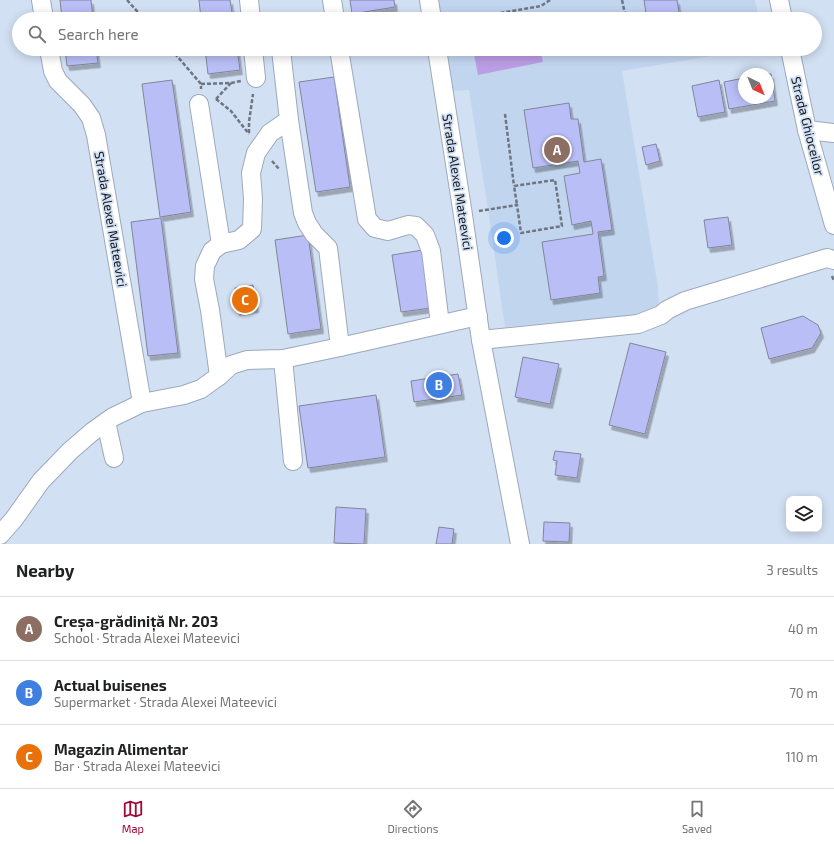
<!DOCTYPE html>
<html lang="en">
<head>
<meta charset="utf-8">
<style>
	:root { --surface:#fff; --page:#f2f2f2; --text:#202124; --muted:#757577; --line:#e0e0e0; --accent:#a40735 }
	body { margin:0; font-family:"Exo 2",sans-serif; background:var(--page); color:var(--text) }
	.controls { position:absolute; right:12px; bottom:12px; display:grid; overflow:hidden; border-radius:8px; box-shadow:0 2px 10px #0003 }
	.controls button { width:36px; height:36px; display:grid; place-items:center; padding:0; border:0; border-bottom:1px solid var(--line); background:var(--surface); color:var(--text); font:20px sans-serif }
	.compass { position:absolute; left:738px; top:68px; width:36px; height:36px; border-radius:50%; background:var(--surface); box-shadow:0 2px 10px #0003; rotate:137deg }
	.you { position:absolute; left:504px; top:238px; width:14px; height:14px; margin:-10px; border:3px solid #fff; border-radius:50%; background:#1a73e8; box-shadow:0 0 0 6px #1a73e833 }
	.badge { display:grid; place-items:center; width:26px; height:26px; border-radius:50%; background:var(--accent); color:#fff; font-size:13px; font-weight:700 }
	.pin { position:absolute; translate:-50% -50%; border:2px solid #fff; box-shadow:0 1px 4px #0006 }
	.list { margin:0; padding:0; list-style:none }
	h2 { display:flex; justify-content:space-between; align-items:center; height:52px; margin:0; padding:0 16px; font-size:17px }
	h2 small { font-size:13px; font-weight:400; color:var(--muted) }
	.list li { display:grid; grid-template-columns:26px 1fr auto; gap:12px; align-items:center; box-sizing:border-box; height:64px; padding:0 16px; border-top:1px solid var(--line) }
	.list b { display:block; font-size:15px; white-space:nowrap }
	.list p { margin:0; font-size:13px; white-space:nowrap; color:var(--muted) }
	.list em { font-size:13px; font-style:normal; color:var(--muted) }
	.icon { flex:none; width:22px; height:22px; fill:none; stroke:currentColor; stroke-width:2; stroke-linecap:round; stroke-linejoin:round }
	.map { position:relative; flex:none; width:834px; height:544px; overflow:hidden }
	.search { position:absolute; background:var(--surface); box-shadow:0 2px 10px #0003; left:12px; right:12px; top:12px; height:44px; display:flex; align-items:center; gap:10px; box-sizing:border-box; padding:0 14px; border-radius:22px; color:var(--muted); font-size:15px }
	.sheet { height:244px; background:var(--surface) }
	nav { display:flex; justify-content:space-around; align-items:center; box-sizing:border-box; height:56px; border-top:1px solid var(--line); background:var(--surface); font-size:11px; color:var(--muted) }
	nav a { display:grid; justify-items:center; gap:2px }
	nav .on { color:var(--accent) }
	.map>svg:first-child { display:block }
	.built { fill:#c2d5ef }
	.green { fill:#bc9de5 }
	.building { fill:#b9bff6; stroke:#828599; filter:url(#shadow) }
	.lines { fill:none; stroke-linecap:round; stroke-linejoin:round }
	.minor-casing { stroke:#9ca9bb; stroke-width:20 }
	.path { stroke:#6d7682; stroke-width:2.5; stroke-dasharray:4 2; stroke-linecap:butt }
	.minor { stroke:#fff; stroke-width:18 }
	.labels { text-anchor:middle; dominant-baseline:central; stroke-width:3.5; stroke-linejoin:round; paint-order:stroke }
	.street-label { font-size:13px; fill:#14191f; stroke:#d2e0f3 }
</style>
</head>
<body>
<div class="map">
<svg width="834" height="544" viewBox="0 0 834 544">
	<defs>
		<filter id="shadow"><feDropShadow dx="2.5" dy="4.5" stdDeviation="0" flood-color="#0004"/></filter>
	</defs>
	<rect width="100%" height="100%" fill="#d2e0f3"/>
	<g class="built">
		<path d="M 437,0 L 755,0 L 759,19 L 440,19 Z"/>
		<path d="M 445,49 L 747,49 L 747,50 L 622,71 L 658,287 L 659,304 L 650,314 L 505,327 L 488,210 L 469,90 L 452,91 Z"/>
	</g>
	<path class="green" d="M 473,49 L 540,49 L 543,62 L 478,75 Z"/>
	<g class="building">
		<path d="M 60,0 L 91,0 L 93,19 L 62,19 Z"/>
		<path d="M 199,0 L 230,0 L 233,19 L 201,19 Z"/>
		<path d="M 350,0 L 394,0 L 395,7 L 352,14 Z"/>
		<path d="M 644,0 L 677,0 L 680,19 L 647,19 Z"/>
		<path d="M 65,49 L 96,49 L 98,63 L 67,66 Z"/>
		<path d="M 205,49 L 237,49 L 240,70 L 208,74 Z"/>
		<path d="M 768,74 L 771,74 L 775,101 L 729,109 L 724,82 L 744,78 L 744,98 L 768,98 Z"/>
		<path d="M 334,77 L 350,187 L 316,192 L 299,82 Z"/>
		<path d="M 172,80 L 191,212 L 160,217 L 142,84 Z"/>
		<path d="M 719,80 L 725,112 L 698,117 L 692,86 Z"/>
		<path d="M 569,103 L 571,119 L 578,119 L 584,162 L 601,159 L 612,230 L 598,232 L 604,276 L 598,277 L 600,293 L 551,300 L 542,242 L 593,234 L 591,221 L 572,225 L 564,176 L 580,173 L 578,161 L 533,168 L 524,110 Z"/>
		<path d="M 656,144 L 660,161 L 646,165 L 642,147 Z"/>
		<path d="M 728,217 L 732,245 L 708,248 L 704,220 Z"/>
		<path d="M 161,218 L 178,353 L 148,356 L 131,222 Z"/>
		<path d="M 308,235 L 321,329 L 288,334 L 275,240 Z"/>
		<path d="M 423,250 L 431,308 L 401,312 L 392,255 Z"/>
		<path d="M 253,285 L 256,308 L 237,311 L 235,288 Z"/>
		<path d="M 803,316 L 818,325 L 821,333 L 812,348 L 769,359 L 761,328 Z"/>
		<path d="M 630,343 L 666,352 L 645,434 L 609,425 Z"/>
		<path d="M 523,357 L 559,364 L 550,404 L 515,397 Z"/>
		<path d="M 458,374 L 462,395 L 414,402 L 411,381 Z"/>
		<path d="M 376,395 L 385,457 L 308,468 L 299,406 Z"/>
		<path d="M 555,451 L 581,454 L 577,478 L 555,475 L 557,461 L 553,460 Z"/>
		<path d="M 336,507 L 366,509 L 364,544 L 334,543 Z"/>
		<path d="M 544,522 L 570,523 L 569,542 L 543,541 Z"/>
		<path d="M 439,527 L 454,529 L 452,544 L 436,544 Z"/>
	</g>
	<g class="lines">
		<g class="minor-casing">
			<g id="minor">
				<path d="M 41,0 L 44,19"/>
				<path d="M 249,0 L 251,19"/>
				<path d="M 332,0 L 335,19"/>
				<path d="M 429,0 L 432,19"/>
				<path d="M 779,0 L 783,19"/>
				<path d="M 49,49 L 53,71 L 58,81 L 82,105 L 91,118 L 96,135 L 142,403"/>
				<path d="M 253,49 L 256,78"/>
				<path d="M 339,49 L 367,219 L 375,228 L 388,231 L 408,225 L 416,226 L 425,235 L 431,251 L 440,324"/>
				<path d="M 437,49 L 463,215 L 481,340 L 520,544"/>
				<path d="M 790,49 L 807,130 L 834,225"/>
				<path d="M 199,104 L 221,244"/>
				<path d="M 289,120 L 303,213 L 307,223 L 314,234 L 328,248 L 340,347"/>
				<path d="M 807,130 L 834,133"/>
				<path d="M 481,340 L 638,324 L 661,315 L 667,310 L 685,301 L 827,258 L 834,260"/>
				<path d="M 283,359 L 293,461"/>
				<path d="M 219,376 L 210,310 L 204,279 L 205,266 L 212,251 L 221,244 L 239,240 L 252,229 L 253,199 L 251,173 L 256,153 L 270,133 L 289,120 L 281,50"/>
				<path d="M 106,422 L 114,458"/>
				<path d="M 0,535 L 14,519 L 41,481 L 70,451 L 92,432 L 113,417 L 142,403 L 184,395 L 201,389 L 219,376 L 231,365 L 247,360 L 283,359 L 340,347 L 478,316"/>
			</g>
		</g>
		<g class="path">
			<path d="M 127,0 L 144,19"/>
			<path d="M 622,0 L 626,19"/>
			<path d="M 465,19 L 541,6 L 550,0"/>
			<path d="M 171,49 L 201,84 L 201,89"/>
			<path d="M 201,84 L 231,83 L 241,81"/>
			<path d="M 216,99 L 231,111 L 249,134"/>
			<path d="M 216,99 L 231,83"/>
			<path d="M 505,114 L 514,186"/>
			<path d="M 249,133 L 249,122 L 253,94"/>
			<path d="M 272,161 L 279,169"/>
			<path d="M 479,211 L 517,205 L 521,233 L 562,226 L 555,180 L 514,186 L 517,205"/>
			<path d="M 832,276 L 834,281"/>
		</g>
		<use href="#minor" class="minor"/>
	</g>
	<g class="labels">
		<g class="street-label">
			<text transform="translate(808 126) rotate(76)">Strada Ghioceilor</text>
			<text transform="translate(458 182) rotate(81)">Strada Alexei Mateevici</text>
			<text transform="translate(111 219) rotate(80)">Strada Alexei Mateevici</text>
		</g>
	</g>
</svg>
<div class="controls">
<button><svg class="icon" aria-label="layers" viewBox="0 0 24 24"><path d="M12 4l9 5-9 5-9-5zM3 14l9 5 9-5"/></svg></button>
</div>
<svg class="compass" viewBox="-18 -18 36 36"><path d="M0-13l5 13h-10z" fill="#e53935"/><path d="M0 13l5-13h-10z" fill="#757577"/></svg>
<div class="you"></div>
<div class="pin badge" style="left:557px;top:150px;background:#8d6e63">A</div>
<div class="pin badge" style="left:439px;top:385px;background:#3f7fe0">B</div>
<div class="pin badge" style="left:245px;top:300px;background:#e8710a">C</div>
<div class="search"><svg class="icon" aria-label="search" viewBox="0 0 24 24"><circle cx="10" cy="10" r="6"/><path d="M15 15l6 6"/></svg>Search here</div>
</div>
<section class="sheet">
<h2>Nearby<small>3 results</small></h2>
<ul class="list">
<li><span class="badge" style="background:#8d6e63">A</span><div><b>Creșa-grădiniță Nr. 203</b><p>School · Strada Alexei Mateevici</p></div><em>40 m</em></li>
<li><span class="badge" style="background:#3f7fe0">B</span><div><b>Actual buisenes</b><p>Supermarket · Strada Alexei Mateevici</p></div><em>70 m</em></li>
<li><span class="badge" style="background:#e8710a">C</span><div><b>Magazin Alimentar</b><p>Bar · Strada Alexei Mateevici</p></div><em>110 m</em></li>
</ul>
</section>
<nav>
<a class="on"><svg class="icon" aria-label="map" viewBox="0 0 24 24"><path d="M3 6l6-2 6 2 6-2v14l-6 2-6-2-6 2zM9 4v14M15 6v14"/></svg>Map</a>
<a><svg class="icon" aria-label="directions" viewBox="0 0 24 24"><path d="M12 3l9 9-9 9-9-9zM9 14v-3h6M13 9l2 2-2 2"/></svg>Directions</a>
<a><svg class="icon" aria-label="saved" viewBox="0 0 24 24"><path d="M7 4h10v16l-5-4-5 4z"/></svg>Saved</a>
</nav>
</body>
</html>
